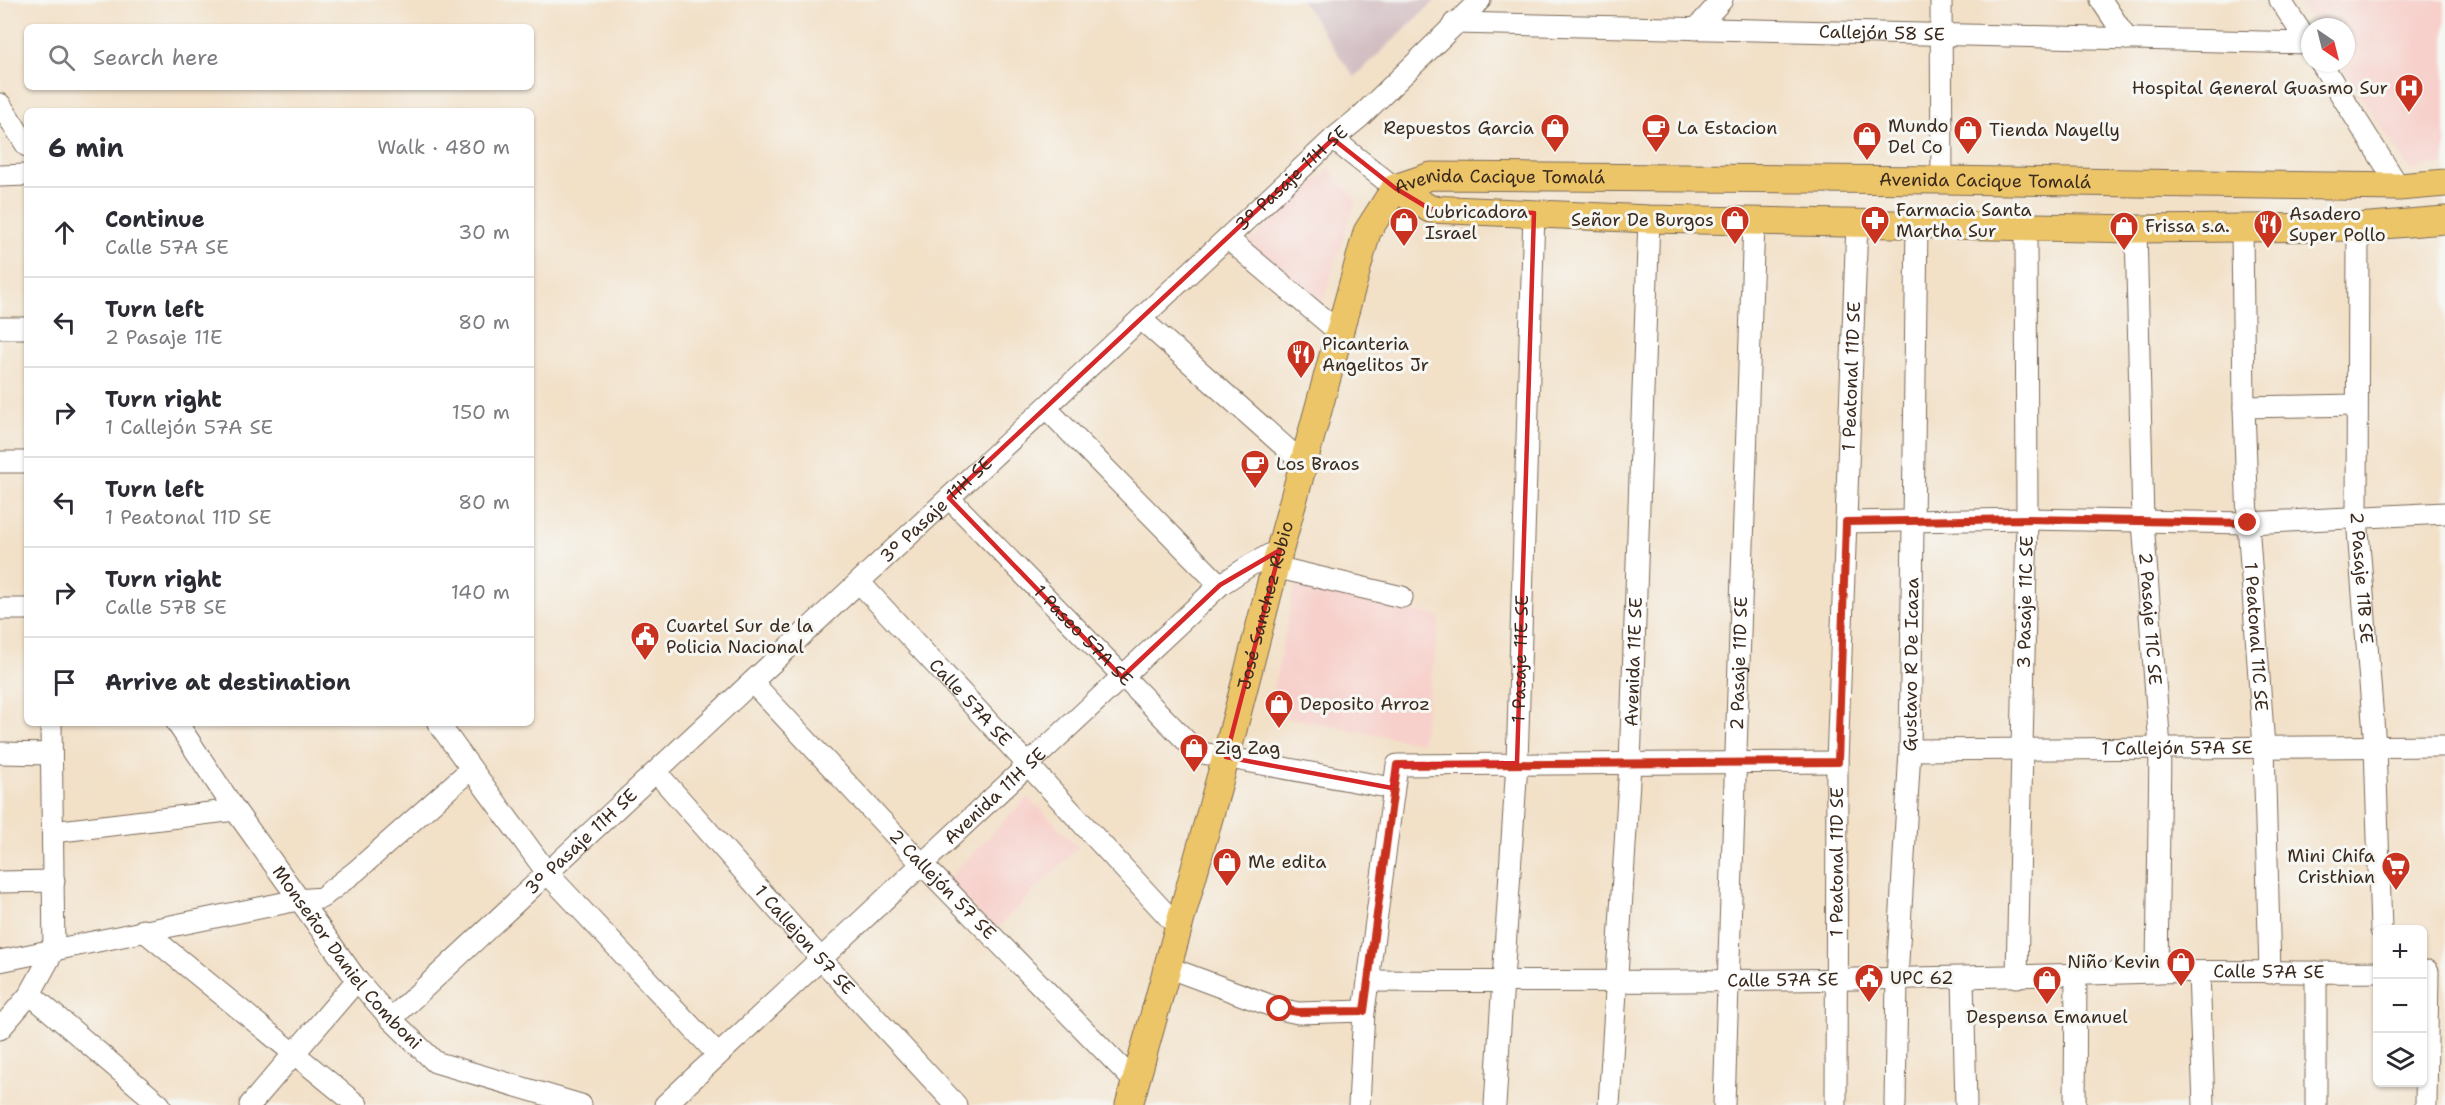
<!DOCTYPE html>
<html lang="en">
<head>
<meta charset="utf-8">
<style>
	:root { --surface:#fff; --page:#f2f2f3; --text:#2b2b33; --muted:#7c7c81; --line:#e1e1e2 }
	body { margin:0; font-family:"Shantell Sans",sans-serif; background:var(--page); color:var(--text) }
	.controls { position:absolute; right:18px; bottom:18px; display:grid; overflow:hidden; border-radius:9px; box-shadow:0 2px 4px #0004 }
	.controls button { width:54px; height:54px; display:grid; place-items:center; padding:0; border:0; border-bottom:2px solid var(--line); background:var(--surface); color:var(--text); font:30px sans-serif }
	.compass { position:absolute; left:2301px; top:18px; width:54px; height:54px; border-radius:50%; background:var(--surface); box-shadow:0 2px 4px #0004; rotate:145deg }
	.stop { position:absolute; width:18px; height:18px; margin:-14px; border:4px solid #c8321e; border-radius:50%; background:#fff }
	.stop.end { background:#c8321e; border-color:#fff; box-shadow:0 2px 6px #0008 }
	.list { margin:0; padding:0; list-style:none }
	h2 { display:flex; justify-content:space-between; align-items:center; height:78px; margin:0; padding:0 24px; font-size:26px }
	h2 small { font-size:20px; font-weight:400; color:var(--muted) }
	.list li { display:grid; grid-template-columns:39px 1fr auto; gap:18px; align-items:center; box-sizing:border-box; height:90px; padding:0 24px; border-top:2px solid var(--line) }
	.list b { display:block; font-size:22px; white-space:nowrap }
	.list p { margin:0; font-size:20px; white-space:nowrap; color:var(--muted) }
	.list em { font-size:20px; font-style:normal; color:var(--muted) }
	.icon { flex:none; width:33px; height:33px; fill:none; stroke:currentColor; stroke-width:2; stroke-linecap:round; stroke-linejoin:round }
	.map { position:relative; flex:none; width:2445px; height:1105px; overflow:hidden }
	.search { position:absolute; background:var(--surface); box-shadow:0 2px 4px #0004; left:24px; top:24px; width:510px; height:66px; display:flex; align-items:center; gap:15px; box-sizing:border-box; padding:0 21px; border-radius:9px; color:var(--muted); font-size:22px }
	.panel { position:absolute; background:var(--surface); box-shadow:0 2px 4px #0004; left:24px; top:108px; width:510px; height:618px; border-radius:9px }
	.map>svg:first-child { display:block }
	.built { fill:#f7d0cb }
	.industrial { fill:#d2bec2 }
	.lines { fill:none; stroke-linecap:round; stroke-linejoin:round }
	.minor-casing { stroke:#7b6a59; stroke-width:23 }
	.major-casing { stroke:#7b6a59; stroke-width:29 }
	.minor { stroke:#fff; stroke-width:21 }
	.major { stroke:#edc569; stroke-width:27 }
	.route { stroke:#c8321e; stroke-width:8 }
	.marked { fill:none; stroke:#d62828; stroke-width:4.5; stroke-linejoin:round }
	.labels { text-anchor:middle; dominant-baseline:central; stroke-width:6; stroke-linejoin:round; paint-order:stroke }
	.street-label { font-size:18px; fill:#3b2a1e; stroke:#f6f6f2 }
	.poi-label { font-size:18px; fill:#3b2a1e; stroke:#f6f6f2; text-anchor:start }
</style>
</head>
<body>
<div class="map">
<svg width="2445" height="1105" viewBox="0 0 2445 1105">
	<rect width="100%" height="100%" fill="#f6f6f2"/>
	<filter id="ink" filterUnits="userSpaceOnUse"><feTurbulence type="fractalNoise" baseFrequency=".0167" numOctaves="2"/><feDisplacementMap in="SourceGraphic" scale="12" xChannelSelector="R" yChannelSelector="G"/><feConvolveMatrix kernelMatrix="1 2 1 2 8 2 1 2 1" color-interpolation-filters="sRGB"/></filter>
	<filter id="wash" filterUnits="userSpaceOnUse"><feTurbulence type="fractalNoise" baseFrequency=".008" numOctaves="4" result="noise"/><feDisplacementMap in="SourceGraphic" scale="24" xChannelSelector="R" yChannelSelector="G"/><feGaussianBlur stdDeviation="1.35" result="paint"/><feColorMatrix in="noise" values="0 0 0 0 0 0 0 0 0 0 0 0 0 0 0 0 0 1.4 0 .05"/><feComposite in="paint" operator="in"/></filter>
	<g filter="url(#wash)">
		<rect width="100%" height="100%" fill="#f2e0c7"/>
		<g class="built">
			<path d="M 2298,0 L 2445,0 L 2445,164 L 2428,166 L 2411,172 L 2339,63 L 2346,63 L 2346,27 L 2316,27 Z"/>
			<path d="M 1330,168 L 1356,200 L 1320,310 L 1245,245 Z"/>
			<path d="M 1295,585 L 1440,617 L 1421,743 L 1268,714 Z"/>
			<path d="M 1028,797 L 1078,847 L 995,931 L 947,879 Z"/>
		</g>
		<path class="industrial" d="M 1301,0 L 1436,0 L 1354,77 Z"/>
	</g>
	<g filter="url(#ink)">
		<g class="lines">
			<g class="minor-casing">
				<g id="minor">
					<path d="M 1941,0 L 1942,180"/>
					<path d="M 2101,0 L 2127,39"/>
					<path d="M 2280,0 L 2310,46"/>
					<path id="s1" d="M 1454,23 L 2308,43"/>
					<path d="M 1696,29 L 1722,0"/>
					<path d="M 2321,63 L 2399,187"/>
					<path d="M 0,104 L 27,146"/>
					<path d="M 1333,139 L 1395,188"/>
					<path d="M 0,176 L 27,175"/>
					<path id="s2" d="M 2358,227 L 2357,518 L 2375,746 L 2381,930"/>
					<path id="s3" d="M 2136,229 L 2143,522 L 2160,748 L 2157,972"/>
					<path id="s4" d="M 2242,229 L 2244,407 L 2248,523 L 2264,747 L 2270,973"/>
					<path d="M 1227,238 L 1341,334"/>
					<path d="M 1141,319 L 1304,464"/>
					<path d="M 0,328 L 27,328"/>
					<path d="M 2244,407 L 2357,405"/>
					<path d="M 1046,408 L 1220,585"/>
					<path d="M 0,462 L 27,462"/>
					<path id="s5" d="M 949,498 L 1197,752 L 1392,788"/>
					<path d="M 1846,522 L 2027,519 L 2248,523 L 2445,513"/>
					<path d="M 1275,567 L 1402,597"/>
					<path id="s6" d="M 859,582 L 1178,927"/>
					<path d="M 0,609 L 27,609"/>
					<path id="s7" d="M 752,682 L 922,864 L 1135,1082"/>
					<path id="s8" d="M 177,723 L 235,810 L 357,980 L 391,1019 L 435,1062 L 581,1105"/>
					<path d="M 438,723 L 548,874 L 718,1055"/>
					<path id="s9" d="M 1910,750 L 2445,746"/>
					<path d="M 0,753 L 51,754"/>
					<path id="s10" d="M 656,772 L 821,959 L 956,1105"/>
					<path d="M 53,832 L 235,810"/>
					<path d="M 0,882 L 54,881"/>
					<path d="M 143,930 L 357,1105"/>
					<path d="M 0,961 L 298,900 L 321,898 L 356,871 L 471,769"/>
					<path d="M 1167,967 L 1280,1009 L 1298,1013 L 1364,1011"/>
					<path d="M 2199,973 L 2204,1105"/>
					<path id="s11" d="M 2017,977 L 2027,519 L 2026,227"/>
					<path d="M 1963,978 L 1966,1105"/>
					<path id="s12" d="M 1369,981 C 1631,983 1893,980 2155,972 C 2229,970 2303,973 2378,972"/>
					<path d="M 30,994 L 160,1105"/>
					<path id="s13" d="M 391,1019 L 1333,139 L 1360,117 L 1480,0"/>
					<path d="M 0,1029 L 30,994 L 54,950 L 51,723"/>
					<path d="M 250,1105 L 357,980"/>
					<path id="s14" d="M 665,1105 L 1220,585 L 1249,566 L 1280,549"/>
					<path d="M 1359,1105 L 1364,1011 L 1397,765 L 1837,762"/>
					<path id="s15" d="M 1495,1105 L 1517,763 L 1534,213"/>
					<path id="s16" d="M 1609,1105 L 1630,764 L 1649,219"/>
					<path id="s17" d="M 1724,1105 L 1754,221"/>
					<path id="s18" d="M 1836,1105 L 1837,762 L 1857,223"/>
					<path id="s19" d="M 1895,1105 L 1897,979 L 1910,750 L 1917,224"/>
					<path d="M 2075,1105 L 2076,976"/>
					<path d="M 2316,1105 L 2316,972"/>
					<path d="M 2426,1105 L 2428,971"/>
				</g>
			</g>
			<g class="major-casing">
				<g id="major">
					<path d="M 1395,188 L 1430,209 L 1649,219 L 2136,229 L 2358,227 L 2445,220"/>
					<path id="s20" d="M 1395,188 L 1431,176 L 1942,180 L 2399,187 L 2445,183"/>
					<path id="s21" d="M 1129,1105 L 1226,757 L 1275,567 L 1367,232 L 1395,188"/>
				</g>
			</g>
			<use href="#minor" class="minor"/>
			<use href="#major" class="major"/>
		</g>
	</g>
	<g class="lines" filter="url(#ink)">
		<path class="route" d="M 1280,1009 L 1298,1012 L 1364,1011 L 1397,765 L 1838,762 L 1846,522 L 2027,519 L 2248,523"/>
	</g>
	<path class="marked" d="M 1333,139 L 1395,188 L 1430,209 L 1534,213 L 1517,763 L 1397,765 L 1392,788 L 1226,757 L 1280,550 L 1220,585 L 1122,677 L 949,498 Z"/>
	<defs>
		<g id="hospital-pin" transform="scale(1.5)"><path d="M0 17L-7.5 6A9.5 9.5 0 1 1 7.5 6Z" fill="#c8321e" stroke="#f6f6f2"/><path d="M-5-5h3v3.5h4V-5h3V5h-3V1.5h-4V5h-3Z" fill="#fff"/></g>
		<g id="shop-pin" transform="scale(1.5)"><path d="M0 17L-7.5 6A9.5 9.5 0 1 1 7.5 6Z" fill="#c8321e" stroke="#f6f6f2"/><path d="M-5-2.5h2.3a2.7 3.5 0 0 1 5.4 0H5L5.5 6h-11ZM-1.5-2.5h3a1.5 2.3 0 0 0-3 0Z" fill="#fff"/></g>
		<g id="cafe-pin" transform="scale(1.5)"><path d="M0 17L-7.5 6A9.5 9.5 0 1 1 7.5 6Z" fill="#c8321e" stroke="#f6f6f2"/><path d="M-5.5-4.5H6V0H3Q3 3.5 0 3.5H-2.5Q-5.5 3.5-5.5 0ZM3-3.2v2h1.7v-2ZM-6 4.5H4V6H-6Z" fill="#fff"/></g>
		<g id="pharmacy-pin" transform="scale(1.5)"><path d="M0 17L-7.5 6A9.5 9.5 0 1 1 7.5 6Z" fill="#c8321e" stroke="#f6f6f2"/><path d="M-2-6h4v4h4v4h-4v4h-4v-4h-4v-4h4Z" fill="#fff"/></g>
		<g id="restaurant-pin" transform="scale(1.5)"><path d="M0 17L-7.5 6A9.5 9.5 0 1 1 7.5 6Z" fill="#c8321e" stroke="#f6f6f2"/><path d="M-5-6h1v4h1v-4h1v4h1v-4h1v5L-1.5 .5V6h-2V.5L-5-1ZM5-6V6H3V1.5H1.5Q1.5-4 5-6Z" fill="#fff"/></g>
		<g id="civic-pin" transform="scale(1.5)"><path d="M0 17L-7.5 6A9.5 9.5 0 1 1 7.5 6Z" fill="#c8321e" stroke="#f6f6f2"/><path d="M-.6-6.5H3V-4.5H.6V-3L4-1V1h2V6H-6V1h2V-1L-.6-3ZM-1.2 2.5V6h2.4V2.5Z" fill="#fff"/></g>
		<g id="supermarket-pin" transform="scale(1.5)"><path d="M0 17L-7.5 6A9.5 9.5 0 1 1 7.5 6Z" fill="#c8321e" stroke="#f6f6f2"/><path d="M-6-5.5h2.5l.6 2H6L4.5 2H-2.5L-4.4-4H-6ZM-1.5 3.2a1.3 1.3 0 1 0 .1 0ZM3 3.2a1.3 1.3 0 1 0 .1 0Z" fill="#fff"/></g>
	</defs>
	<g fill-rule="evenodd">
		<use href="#hospital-pin" x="2409" y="88"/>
		<use href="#shop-pin" x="1555" y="128"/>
		<use href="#cafe-pin" x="1656" y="128"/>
		<use href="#shop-pin" x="1968" y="130"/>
		<use href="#shop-pin" x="1867" y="136"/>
		<use href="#shop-pin" x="1735" y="220"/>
		<use href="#pharmacy-pin" x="1875" y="220"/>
		<use href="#shop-pin" x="1404" y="222"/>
		<use href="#restaurant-pin" x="2268" y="224"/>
		<use href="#shop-pin" x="2124" y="226"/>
		<use href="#restaurant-pin" x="1301" y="354"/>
		<use href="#cafe-pin" x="1255" y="464"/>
		<use href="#civic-pin" x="645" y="636"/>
		<use href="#shop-pin" x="1279" y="704"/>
		<use href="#shop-pin" x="1194" y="748"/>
		<use href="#shop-pin" x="1227" y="862"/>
		<use href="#supermarket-pin" x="2396" y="866"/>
		<use href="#shop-pin" x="2181" y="962"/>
		<use href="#civic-pin" x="1869" y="978"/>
		<use href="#shop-pin" x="2047" y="980"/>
	</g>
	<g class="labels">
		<g class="street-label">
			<text stroke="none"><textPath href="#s1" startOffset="428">Callejón 58 SE</textPath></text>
			<text stroke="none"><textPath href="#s13" startOffset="1232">3° Pasaje 11H SE</textPath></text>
			<text stroke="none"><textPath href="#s20" startOffset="592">Avenida Cacique Tomalá</textPath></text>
			<text stroke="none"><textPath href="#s20" startOffset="106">Avenida Cacique Tomalá</textPath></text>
			<text stroke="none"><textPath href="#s18" startOffset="729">1 Peatonal 11D SE</textPath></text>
			<text stroke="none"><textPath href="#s13" startOffset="746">3° Pasaje 11H SE</textPath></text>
			<text stroke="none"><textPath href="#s2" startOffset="351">2 Pasaje 11B SE</textPath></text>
			<text stroke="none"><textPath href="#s11" startOffset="375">3 Pasaje 11C SE</textPath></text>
			<text stroke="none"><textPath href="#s21" startOffset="518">José Sanchez Rubio</textPath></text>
			<text stroke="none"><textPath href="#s3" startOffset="390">2 Pasaje 11C SE</textPath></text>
			<text stroke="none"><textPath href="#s5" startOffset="192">1 Paseo 57A SE</textPath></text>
			<text stroke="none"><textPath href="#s4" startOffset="408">1 Peatonal 11C SE</textPath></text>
			<text stroke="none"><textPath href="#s15" startOffset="447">1 Pasaje 11E SE</textPath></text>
			<text stroke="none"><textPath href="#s16" startOffset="444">Avenida 11E SE</textPath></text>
			<text stroke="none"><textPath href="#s17" startOffset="442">2 Pasaje 11D SE</textPath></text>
			<text stroke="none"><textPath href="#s19" startOffset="441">Gustavo R De Icaza</textPath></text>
			<text stroke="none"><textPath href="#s6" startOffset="164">Calle 57A SE</textPath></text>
			<text stroke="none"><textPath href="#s9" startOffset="267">1 Callejón 57A SE</textPath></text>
			<text stroke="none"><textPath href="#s14" startOffset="452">Avenida 11H SE</textPath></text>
			<text stroke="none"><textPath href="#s13" startOffset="260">3° Pasaje 11H SE</textPath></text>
			<text stroke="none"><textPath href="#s18" startOffset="243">1 Peatonal 11D SE</textPath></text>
			<text stroke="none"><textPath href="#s7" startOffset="278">2 Callejón 57 SE</textPath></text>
			<text stroke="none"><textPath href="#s10" startOffset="224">1 Callejon 57 SE</textPath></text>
			<text stroke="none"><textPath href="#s8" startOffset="290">Monseñor Daniel Comboni</textPath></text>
			<text stroke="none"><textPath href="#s12" startOffset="900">Calle 57A SE</textPath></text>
			<text stroke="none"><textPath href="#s12" startOffset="414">Calle 57A SE</textPath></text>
		</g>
		<g class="poi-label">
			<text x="2388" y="88" text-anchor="end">Hospital General Guasmo Sur</text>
			<text x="1888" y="126">Mundo<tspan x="1888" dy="21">Del Co</tspan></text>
			<text x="1534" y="128" text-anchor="end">Repuestos Garcia</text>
			<text x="1677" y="128">La Estacion</text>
			<text x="1989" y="130">Tienda Nayelly</text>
			<text x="1896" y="210">Farmacia Santa<tspan x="1896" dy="21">Martha Sur</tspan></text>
			<text x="1425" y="212">Lubricadora<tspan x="1425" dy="21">Israel</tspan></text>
			<text x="2289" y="214">Asadero<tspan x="2289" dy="21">Super Pollo</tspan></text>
			<text x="1714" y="220" text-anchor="end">Señor De Burgos</text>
			<text x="2145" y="226">Frissa s.a.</text>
			<text x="1322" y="344">Picanteria<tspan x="1322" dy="21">Angelitos Jr</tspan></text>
			<text x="1276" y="464">Los Braos</text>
			<text x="666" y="626">Cuartel Sur de la<tspan x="666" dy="21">Policia Nacional</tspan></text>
			<text x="1300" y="704">Deposito Arroz</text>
			<text x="1215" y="748">Zig Zag</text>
			<text x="2375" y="856" text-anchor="end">Mini Chifa<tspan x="2375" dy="21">Cristhian</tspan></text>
			<text x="1248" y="862">Me edita</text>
			<text x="2160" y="962" text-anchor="end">Niño Kevin</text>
			<text x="1890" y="978">UPC 62</text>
			<text x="2047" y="1017" text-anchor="middle">Despensa Emanuel</text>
		</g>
	</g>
</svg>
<div class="controls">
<button>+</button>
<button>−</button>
<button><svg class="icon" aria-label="layers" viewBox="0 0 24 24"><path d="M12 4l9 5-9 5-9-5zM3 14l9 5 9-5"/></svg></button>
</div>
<svg class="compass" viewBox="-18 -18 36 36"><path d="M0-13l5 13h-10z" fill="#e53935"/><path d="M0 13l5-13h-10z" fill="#7c7c81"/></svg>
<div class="stop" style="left:1280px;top:1009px"></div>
<div class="stop end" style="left:2248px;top:523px"></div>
<div class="search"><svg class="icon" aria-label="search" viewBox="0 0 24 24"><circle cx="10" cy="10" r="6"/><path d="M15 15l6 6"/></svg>Search here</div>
<section class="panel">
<h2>6 min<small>Walk · 480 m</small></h2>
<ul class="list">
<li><svg class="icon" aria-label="ahead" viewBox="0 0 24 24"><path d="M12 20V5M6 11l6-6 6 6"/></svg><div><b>Continue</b><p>Calle 57A SE</p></div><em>30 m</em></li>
<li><svg class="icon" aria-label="left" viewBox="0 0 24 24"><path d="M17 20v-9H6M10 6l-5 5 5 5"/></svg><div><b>Turn left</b><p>2 Pasaje 11E</p></div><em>80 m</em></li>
<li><svg class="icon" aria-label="right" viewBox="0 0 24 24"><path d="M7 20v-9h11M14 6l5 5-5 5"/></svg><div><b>Turn right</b><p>1 Callejón 57A SE</p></div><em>150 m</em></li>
<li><svg class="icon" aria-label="left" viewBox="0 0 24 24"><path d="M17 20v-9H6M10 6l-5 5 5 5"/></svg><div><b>Turn left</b><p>1 Peatonal 11D SE</p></div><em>80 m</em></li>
<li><svg class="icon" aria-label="right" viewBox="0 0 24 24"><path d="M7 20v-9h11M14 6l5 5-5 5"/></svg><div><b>Turn right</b><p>Calle 57B SE</p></div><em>140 m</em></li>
<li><svg class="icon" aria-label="arrive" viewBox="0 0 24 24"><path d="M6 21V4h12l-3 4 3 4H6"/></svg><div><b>Arrive at destination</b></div></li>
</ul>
</section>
</div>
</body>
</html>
